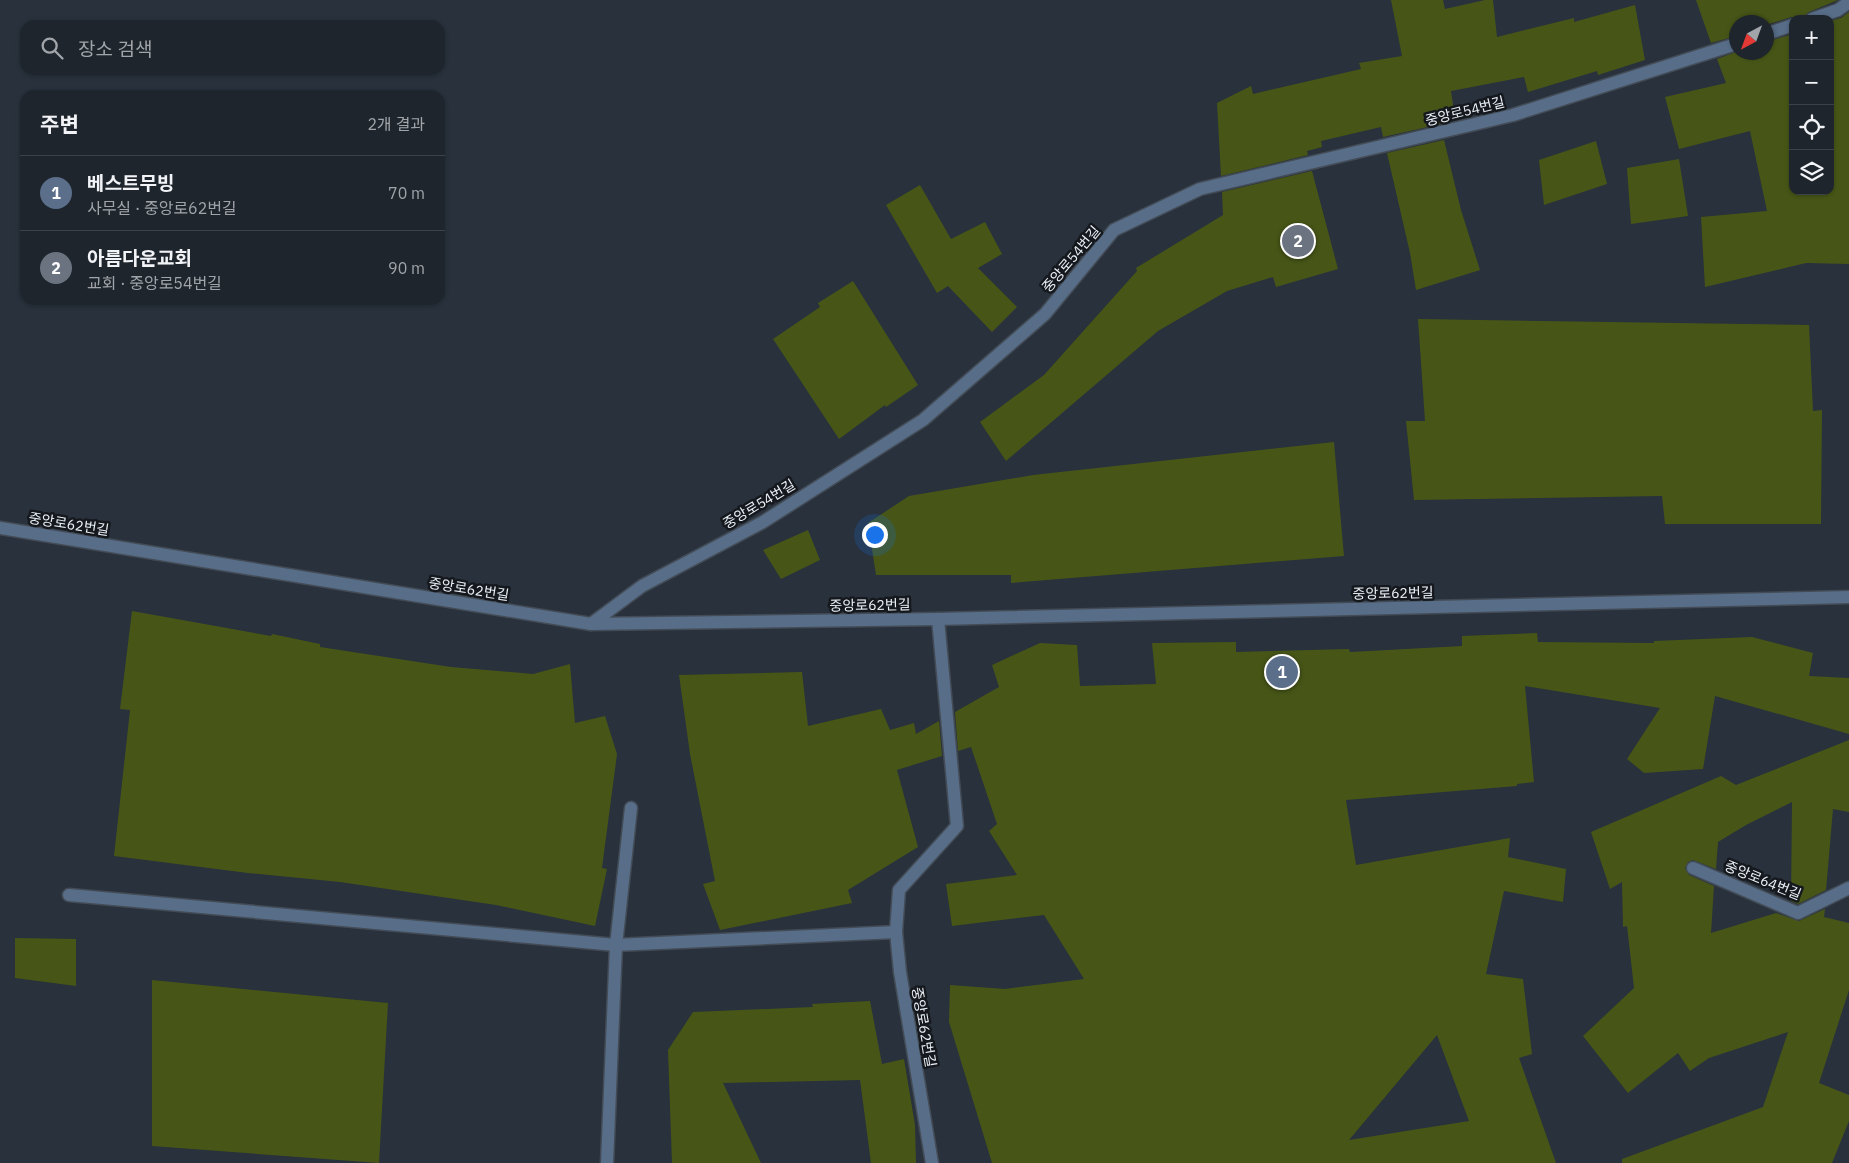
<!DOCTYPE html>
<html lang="ko">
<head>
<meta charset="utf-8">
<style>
	:root { --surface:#1e252d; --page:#262d35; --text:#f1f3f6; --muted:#a1a5aa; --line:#3c4249; --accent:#a6c821 }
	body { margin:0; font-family:"IBM Plex Sans","Noto Sans KR",sans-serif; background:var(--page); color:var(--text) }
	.controls { position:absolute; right:15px; top:15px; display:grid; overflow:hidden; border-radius:10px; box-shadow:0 1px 4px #0004 }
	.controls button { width:45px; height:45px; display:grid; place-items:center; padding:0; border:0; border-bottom:1px solid var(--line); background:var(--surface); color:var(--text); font:25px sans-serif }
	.compass { position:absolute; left:1729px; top:15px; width:45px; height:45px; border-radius:50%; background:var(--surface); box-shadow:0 1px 4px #0004; rotate:221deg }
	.you { position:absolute; left:874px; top:534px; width:18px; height:18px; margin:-12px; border:4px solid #fff; border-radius:50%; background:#1a73e8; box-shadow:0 0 0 8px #1a73e833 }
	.badge { display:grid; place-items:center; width:32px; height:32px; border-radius:50%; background:var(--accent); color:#fff; font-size:16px; font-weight:700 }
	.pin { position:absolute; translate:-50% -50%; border:2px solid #fff; box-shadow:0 1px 5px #0006 }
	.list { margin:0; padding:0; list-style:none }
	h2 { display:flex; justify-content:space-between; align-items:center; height:65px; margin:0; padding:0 20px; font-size:21px }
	h2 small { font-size:16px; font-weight:400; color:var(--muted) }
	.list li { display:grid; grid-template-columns:32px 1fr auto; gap:15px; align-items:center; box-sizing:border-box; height:75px; padding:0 20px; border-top:1px solid var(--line) }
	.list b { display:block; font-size:19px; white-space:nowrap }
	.list p { margin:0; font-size:16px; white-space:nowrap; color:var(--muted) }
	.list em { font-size:16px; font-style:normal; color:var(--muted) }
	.icon { flex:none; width:28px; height:28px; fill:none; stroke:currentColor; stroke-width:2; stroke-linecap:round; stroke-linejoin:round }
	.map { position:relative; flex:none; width:1849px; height:1163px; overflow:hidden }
	.search { position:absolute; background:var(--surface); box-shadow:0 1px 4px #0004; left:20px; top:20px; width:425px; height:55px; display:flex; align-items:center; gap:12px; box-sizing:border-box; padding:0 18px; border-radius:15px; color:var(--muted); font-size:19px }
	.panel { position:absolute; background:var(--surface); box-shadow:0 1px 4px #0004; left:20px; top:90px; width:425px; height:215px; border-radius:15px }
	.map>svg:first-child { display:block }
	.building { fill:#475617; fill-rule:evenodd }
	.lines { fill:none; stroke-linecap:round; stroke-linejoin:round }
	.minor-casing { stroke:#434c56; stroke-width:15 }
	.minor { stroke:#576d88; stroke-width:12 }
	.labels { text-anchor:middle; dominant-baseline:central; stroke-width:5; stroke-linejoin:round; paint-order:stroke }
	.street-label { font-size:14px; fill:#eaf1f8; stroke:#15191e }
</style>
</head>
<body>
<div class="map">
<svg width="1849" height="1163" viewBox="0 0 1849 1163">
	<rect width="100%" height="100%" fill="#28313c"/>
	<g class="building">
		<path d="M 1391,0 L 1443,0 L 1445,9 L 1485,0 L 1493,0 L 1497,37 L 1574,18 L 1574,22 L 1635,5 L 1645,60 L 1598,75 L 1597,71 L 1528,92 L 1524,77 L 1451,91 L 1454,111 L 1439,116 L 1441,124 L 1383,137 L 1381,127 L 1321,141 L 1322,147 L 1307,151 L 1308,155 L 1221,176 L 1217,103 L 1251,86 L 1253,94 L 1361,69 L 1359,63 L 1402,56 Z"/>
		<path d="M 1696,0 L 1838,0 L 1809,12 L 1806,14 L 1804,19 L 1791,17 L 1766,25 L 1766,22 L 1736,22 L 1736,36 L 1711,43 Z"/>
		<path d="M 1849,12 L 1849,264 L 1806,263 L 1705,287 L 1701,217 L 1767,211 L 1750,131 L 1679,149 L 1665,97 L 1726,83 L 1717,59 L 1736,52 L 1766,52 L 1766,42 L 1793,34 L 1793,191 L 1830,191 L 1830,21 L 1841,18 Z"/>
		<path d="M 1444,140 L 1461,210 L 1480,270 L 1416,290 L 1410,253 L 1387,153 Z"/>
		<path d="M 1596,141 L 1607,184 L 1544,205 L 1539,160 Z"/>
		<path d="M 1679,159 L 1688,216 L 1631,224 L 1627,168 Z"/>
		<path d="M 1312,171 L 1338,269 L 1276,287 L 1273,277 L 1227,291 L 1158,331 L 1006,461 L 980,422 L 1044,375 L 1137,271 L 1136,268 L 1223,215 L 1222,192 Z"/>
		<path d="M 920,185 L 951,239 L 985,222 L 1002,254 L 978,268 L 1017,307 L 992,332 L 948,286 L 937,293 L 886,205 Z"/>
		<path d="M 853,281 L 918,385 L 886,407 L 885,405 L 839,439 L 773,339 L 820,307 L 818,303 Z"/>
		<path d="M 1418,319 L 1809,325 L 1813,411 L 1822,410 L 1821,524 L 1665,524 L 1662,496 L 1414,500 L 1406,421 L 1425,421 Z"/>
		<path d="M 1334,442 L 1344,556 L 1011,583 L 1011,575 L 876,575 L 868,523 L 909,496 L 1033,475 Z"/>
		<path d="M 808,530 L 820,560 L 781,579 L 763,550 Z"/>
		<path d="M 132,611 L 271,636 L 272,634 L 320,644 L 320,647 L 451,667 L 533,674 L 570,664 L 575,723 L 605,716 L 617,754 L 602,868 L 607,869 L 595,926 L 496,905 L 340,882 L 248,873 L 114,856 L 130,710 L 120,709 Z"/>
		<path d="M 1537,633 L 1538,642 L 1654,643 L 1654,641 L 1752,637 L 1813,653 L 1809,676 L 1849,678 L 1849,734 L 1715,696 L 1703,769 L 1644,773 L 1627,759 L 1660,708 L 1525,686 L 1534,782 L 1517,784 L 1517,786 L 1346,800 L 1356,865 L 1510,838 L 1508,857 L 1566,869 L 1563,902 L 1504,891 L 1486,974 L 1523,979 L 1532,1054 L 1519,1058 L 1556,1163 L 992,1163 L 949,1022 L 950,985 L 1005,989 L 1084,979 L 1044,915 L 952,926 L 946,884 L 1017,875 L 989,831 L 997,824 L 971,747 L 958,751 L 955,712 L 999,687 L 992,665 L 1040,643 L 1077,645 L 1080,686 L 1156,684 L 1152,643 L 1236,642 L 1236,652 L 1349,649 L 1350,652 L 1462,646 L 1462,636 ZM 1437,1035 L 1469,1121 L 1349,1140 Z"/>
		<path d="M 802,672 L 808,726 L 881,709 L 890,730 L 914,723 L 916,734 L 939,721 L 942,756 L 897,770 L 918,847 L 848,890 L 852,903 L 720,930 L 703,884 L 715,881 L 690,754 L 679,675 Z"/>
		<path d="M 1849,740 L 1849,812 L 1833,809 L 1826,890 L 1798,904 L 1791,901 L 1792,802 L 1746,825 L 1718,842 L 1716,869 L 1693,860 L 1688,862 L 1685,868 L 1689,875 L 1714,886 L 1711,933 L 1776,913 L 1799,921 L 1825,909 L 1824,917 L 1849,923 L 1849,990 L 1819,1083 L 1849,1095 L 1849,1121 L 1832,1163 L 1622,1163 L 1622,1159 L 1763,1107 L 1788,1032 L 1709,1058 L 1690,1071 L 1678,1053 L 1628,1093 L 1583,1036 L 1634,988 L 1627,926 L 1623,927 L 1622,882 L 1610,889 L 1591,832 L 1721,776 L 1736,785 Z"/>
		<path d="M 15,938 L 76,939 L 76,986 L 15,978 Z"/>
		<path d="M 152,980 L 388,1003 L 379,1163 L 152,1146 Z"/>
		<path d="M 870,1001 L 882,1064 L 904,1059 L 915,1125 L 916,1163 L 871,1163 L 860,1080 L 723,1083 L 761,1163 L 672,1163 L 668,1050 L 693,1012 L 813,1007 L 812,1004 Z"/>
	</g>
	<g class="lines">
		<g class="minor-casing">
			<g id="minor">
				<path d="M 1812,19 L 1838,10 L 1849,2"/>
				<path d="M 1766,34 L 1793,25"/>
				<path d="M 0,528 L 591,624 L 938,619 L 1849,597"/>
				<path d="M 591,624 L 642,586 L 763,522 L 923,420 L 1045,314 L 1114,230 L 1200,189 L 1513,115 L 1736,44"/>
				<path d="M 1693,868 L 1798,913 L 1849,888"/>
				<path d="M 69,895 L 616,945 L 896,932"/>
				<path d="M 607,1163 L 616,945 L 631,808"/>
				<path d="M 932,1163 L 900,972 L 896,932 L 899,890 L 957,826 L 938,619"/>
			</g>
		</g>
		<use href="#minor" class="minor"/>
	</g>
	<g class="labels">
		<g class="street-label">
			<text transform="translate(1465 111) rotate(-14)">중앙로54번길</text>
			<text transform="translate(1071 259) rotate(-50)">중앙로54번길</text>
			<text transform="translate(759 504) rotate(-31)">중앙로54번길</text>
			<text transform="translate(69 524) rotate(9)">중앙로62번길</text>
			<text transform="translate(469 589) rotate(9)">중앙로62번길</text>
			<text transform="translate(1393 593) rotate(-1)">중앙로62번길</text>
			<text transform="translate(870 605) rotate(-1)">중앙로62번길</text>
			<text transform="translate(1763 880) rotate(22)">중앙로64번길</text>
			<text transform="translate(924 1027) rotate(80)">중앙로62번길</text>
		</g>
	</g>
</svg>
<div class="controls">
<button>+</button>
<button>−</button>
<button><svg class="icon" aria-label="locate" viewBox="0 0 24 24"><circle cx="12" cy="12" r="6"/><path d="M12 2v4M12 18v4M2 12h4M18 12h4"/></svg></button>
<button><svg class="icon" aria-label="layers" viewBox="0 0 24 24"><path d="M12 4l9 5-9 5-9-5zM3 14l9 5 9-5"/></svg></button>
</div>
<svg class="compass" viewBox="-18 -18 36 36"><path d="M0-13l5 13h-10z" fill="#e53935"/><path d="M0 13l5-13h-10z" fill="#a1a5aa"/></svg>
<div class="you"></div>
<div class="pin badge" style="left:1282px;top:672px;background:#5c6f8a">1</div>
<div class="pin badge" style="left:1298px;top:241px;background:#6b7280">2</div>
<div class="search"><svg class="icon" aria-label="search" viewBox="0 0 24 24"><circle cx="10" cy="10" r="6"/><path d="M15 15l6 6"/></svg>장소 검색</div>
<section class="panel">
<h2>주변<small>2개 결과</small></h2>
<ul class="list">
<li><span class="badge" style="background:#5c6f8a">1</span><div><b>베스트무빙</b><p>사무실 · 중앙로62번길</p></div><em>70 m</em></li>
<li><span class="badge" style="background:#6b7280">2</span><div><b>아름다운교회</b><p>교회 · 중앙로54번길</p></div><em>90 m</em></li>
</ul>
</section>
</div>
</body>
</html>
